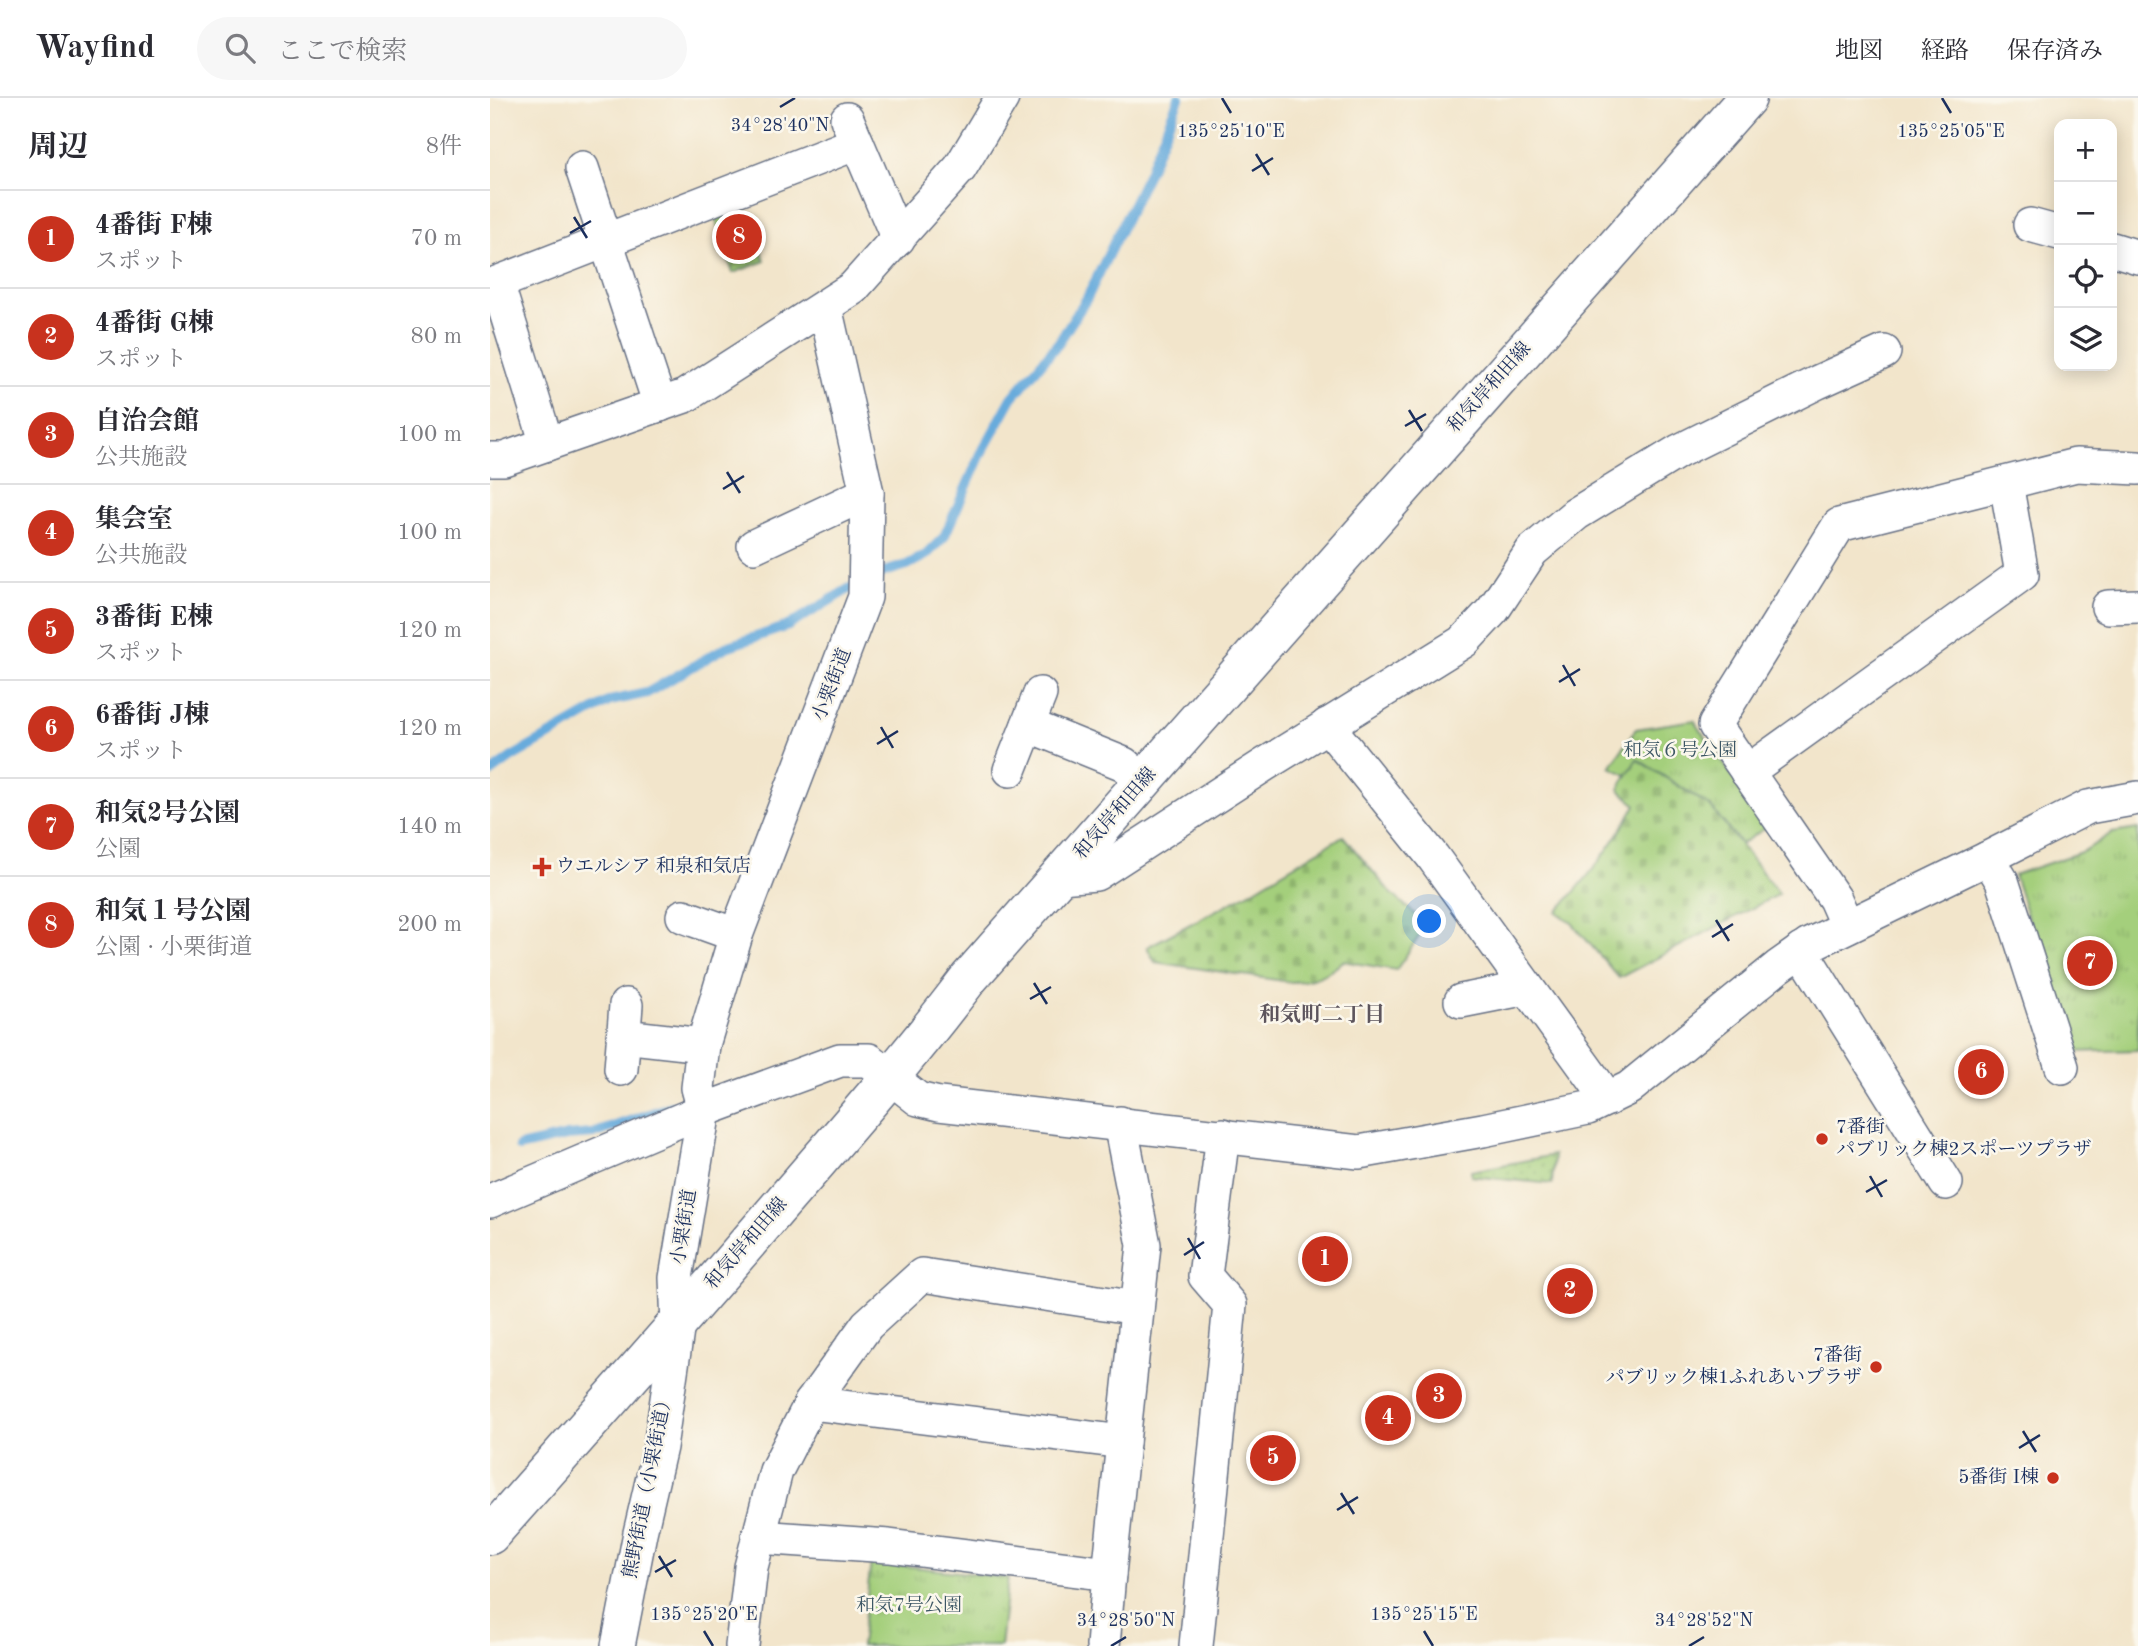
<!DOCTYPE html>
<html lang="ja">
<head>
<meta charset="utf-8">
<style>
	:root { --surface:#fff; --page:#f7f7f7; --text:#2b2b33; --muted:#7c7c81; --line:#e1e1e2; --accent:#c8321e }
	body { margin:0; font-family:"Old Standard TT","Noto Serif JP",serif; background:var(--page); color:var(--text) }
	.controls { position:absolute; right:21px; top:21px; display:grid; overflow:hidden; border-radius:14px; box-shadow:0 4px 18px #0003 }
	.controls button { width:63px; height:63px; display:grid; place-items:center; padding:0; border:0; border-bottom:2px solid var(--line); background:var(--surface); color:var(--text); font:35px sans-serif }
	.you { position:absolute; left:940px; top:824px; width:24px; height:24px; margin:-18px; border:5px solid #fff; border-radius:50%; background:#1a73e8; box-shadow:0 0 0 10px #1a73e833 }
	.badge { display:grid; place-items:center; width:46px; height:46px; border-radius:50%; background:var(--accent); color:#fff; font-size:23px; font-weight:700 }
	.pin { position:absolute; translate:-50% -50%; border:4px solid #fff; box-shadow:0 2px 7px #0006 }
	.list { margin:0; padding:0; list-style:none }
	h2 { display:flex; justify-content:space-between; align-items:center; height:91px; margin:0; padding:0 28px; font-size:30px }
	h2 small { font-size:23px; font-weight:400; color:var(--muted) }
	.list li { display:grid; grid-template-columns:46px 1fr auto; gap:21px; align-items:center; box-sizing:border-box; height:98px; padding:0 28px; border-top:2px solid var(--line) }
	.list b { display:block; font-size:26px; white-space:nowrap }
	.list p { margin:0; font-size:23px; white-space:nowrap; color:var(--muted) }
	.list em { font-size:23px; font-style:normal; color:var(--muted) }
	.icon { flex:none; width:38px; height:38px; fill:none; stroke:currentColor; stroke-width:2; stroke-linecap:round; stroke-linejoin:round }
	.map { position:relative; flex:none; width:1648px; height:1548px; overflow:hidden }
	header { display:flex; align-items:center; gap:42px; box-sizing:border-box; height:98px; padding:0 35px; background:var(--surface); border-bottom:2px solid var(--line) }
	header strong { font-size:33px }
	nav { display:flex; gap:38px; margin-inline-start:auto; font-size:24px }
	.search { width:490px; height:63px; background:var(--page); display:flex; align-items:center; gap:18px; box-sizing:border-box; padding:0 24px; border-radius:38px; color:var(--muted); font-size:26px }
	main { display:flex }
	aside { flex:1; background:var(--surface) }
	.map>svg:first-child { display:block }
	.grass { fill:url(#grass-dots); stroke:#607f6c; stroke-width:2 }
	.cemetery { fill:url(#cemetery-stones); stroke:#607f6c; stroke-width:2 }
	.park { fill:url(#park-tufts); stroke:#607f6c; stroke-width:2 }
	.lines { fill:none; stroke-linecap:round; stroke-linejoin:round }
	.stream { stroke:#67abdc; stroke-width:10 }
	.minor-casing { stroke:#666f84; stroke-width:36 }
	.major-casing { stroke:#666f84; stroke-width:41 }
	.minor { stroke:#fff; stroke-width:33 }
	.major { stroke:#fff; stroke-width:38 }
	.ticks { fill:none; stroke:#1b2f5e; stroke-width:2.5 }
	.poi-dot { fill:#c8321e; stroke:#fbf7ec; stroke-width:2.5 }
	.labels { text-anchor:middle; dominant-baseline:central; stroke-width:5; stroke-linejoin:round; paint-order:stroke }
	.street-label { font-size:19px; fill:#1b2f5e; stroke:#fbf7ec }
	.park-label { font-size:19px; fill:#3d5765; stroke:#fbf7ec }
	.poi-label { font-size:19px; fill:#1b2f5e; stroke:#fbf7ec; text-anchor:start }
	.neighbourhood-label { font-size:21px; font-weight:bold; fill:#5d555d; stroke:#fbf7ec }
	.ticks-label { font-size:18px; text-anchor:middle; fill:#1b2f5e; stroke:#fbf7ec; stroke-width:5; stroke-linejoin:round; paint-order:stroke }
</style>
</head>
<body>
<header>
<strong>Wayfind</strong>
<div class="search"><svg class="icon" aria-label="search" viewBox="0 0 24 24"><circle cx="10" cy="10" r="6"/><path d="M15 15l6 6"/></svg>ここで検索</div>
<nav><a>地図</a><a>経路</a><a>保存済み</a></nav>
</header>
<main>
<aside>
<h2>周辺<small>8件</small></h2>
<ul class="list">
<li><span class="badge">1</span><div><b>4番街 F棟</b><p>スポット</p></div><em>70 m</em></li>
<li><span class="badge">2</span><div><b>4番街 G棟</b><p>スポット</p></div><em>80 m</em></li>
<li><span class="badge">3</span><div><b>自治会館</b><p>公共施設</p></div><em>100 m</em></li>
<li><span class="badge">4</span><div><b>集会室</b><p>公共施設</p></div><em>100 m</em></li>
<li><span class="badge">5</span><div><b>3番街 E棟</b><p>スポット</p></div><em>120 m</em></li>
<li><span class="badge">6</span><div><b>6番街 J棟</b><p>スポット</p></div><em>120 m</em></li>
<li><span class="badge">7</span><div><b>和気2号公園</b><p>公園</p></div><em>140 m</em></li>
<li><span class="badge">8</span><div><b>和気１号公園</b><p>公園 · 小栗街道</p></div><em>200 m</em></li>
</ul>
</aside>
<div class="map">
<svg width="1648" height="1548" viewBox="0 0 1648 1548">
	<defs>
		<pattern id="grass-dots" width="8" height="8" patternUnits="userSpaceOnUse" patternTransform="scale(1.75)"><rect width="8" height="8" fill="#a4cf7b"/><path d="M2 2h.1M6 6h.1" fill="none" stroke="#8db26d" stroke-width="1.8" stroke-linecap="round"/></pattern>
		<pattern id="cemetery-stones" width="16" height="16" patternUnits="userSpaceOnUse" patternTransform="scale(1.75)"><rect width="16" height="16" fill="#a4cf7b"/><path d="M2 7V4a2 2 0 0 1 4 0v3zM10 15v-3a2 2 0 0 1 4 0v3z" fill="#8db26d"/></pattern>
		<pattern id="park-tufts" width="24" height="20" patternUnits="userSpaceOnUse" patternTransform="scale(1.75)"><rect width="24" height="20" fill="#a4cf7b"/><path d="M3 7l-1-3M5 7V3M7 7l1-3M15 17l-1-3M17 17v-4M19 17l1-3" fill="none" stroke="#8db26d"/></pattern>
	</defs>
	<rect width="100%" height="100%" fill="#fbf7ec"/>
	<filter id="ink" filterUnits="userSpaceOnUse"><feTurbulence type="fractalNoise" baseFrequency=".0143" numOctaves="2"/><feDisplacementMap in="SourceGraphic" scale="14" xChannelSelector="R" yChannelSelector="G"/><feConvolveMatrix kernelMatrix="1 2 1 2 8 2 1 2 1" color-interpolation-filters="sRGB"/></filter>
	<filter id="wash" filterUnits="userSpaceOnUse"><feTurbulence type="fractalNoise" baseFrequency=".00686" numOctaves="4" result="noise"/><feDisplacementMap in="SourceGraphic" scale="28" xChannelSelector="R" yChannelSelector="G"/><feGaussianBlur stdDeviation="1.57" result="paint"/><feColorMatrix in="noise" values="0 0 0 0 0 0 0 0 0 0 0 0 0 0 0 0 0 1.4 0 .05"/><feComposite in="paint" operator="in"/></filter>
	<g filter="url(#wash)">
		<rect width="100%" height="100%" fill="#f2e5cb"/>
		<path class="grass" d="M 1064,1057 L 1062,1086 L 981,1078 L 981,1073 Z"/>
		<g class="cemetery">
			<path d="M 1146,661 L 1220,708 L 1289,796 L 1129,880 L 1082,825 L 1067,814 C 1099,778 1122,749 1146,707 L 1129,691 Z"/>
			<path d="M 853,738 L 900,794 L 937,827 L 906,872 L 853,863 C 839,877 819,884 800,884 L 665,864 L 657,849 L 753,798 Z"/>
		</g>
		<g class="park">
			<path d="M 253,104 L 275,163 L 243,175 L 224,116 Z"/>
			<path d="M 1204,622 L 1277,729 L 1251,746 L 1220,708 L 1147,661 L 1137,677 L 1120,669 L 1146,631 Z"/>
			<path d="M 1648,731 L 1648,952 L 1581,954 L 1524,777 L 1594,753 L 1622,735 Z"/>
			<path d="M 381,1464 L 518,1480 L 510,1548 L 371,1548 Z"/>
		</g>
		<g class="lines">
			<g class="stream">
				<path d="M 388,476 L 417,467 L 436,457 L 454,439 L 491,356 L 522,300 L 569,244 L 597,200 L 658,75 L 689,0"/>
				<path d="M 0,675 L 22,659 L 120,603 L 157,595 L 236,549 L 298,528 L 360,490"/>
				<path d="M 29,1049 L 77,1038 L 103,1036 L 182,1008"/>
			</g>
		</g>
	</g>
	<g filter="url(#ink)">
		<g class="lines">
			<g class="minor-casing">
				<g id="minor">
					<path d="M 357,21 L 408,141"/>
					<path d="M 92,70 L 170,307"/>
					<path d="M 1540,127 L 1569,135"/>
					<path d="M 1622,151 L 1648,159"/>
					<path d="M 57,346 L 7,185 L 367,45"/>
					<path d="M 0,361 L 14,361 L 195,298 L 363,190 L 470,70 L 512,0"/>
					<path d="M 264,448 L 377,395"/>
					<path d="M 1618,509 L 1648,508"/>
					<path d="M 538,627 L 634,666 L 654,683"/>
					<path d="M 837,627 L 943,759 L 1118,1001"/>
					<path d="M 520,672 L 550,596"/>
					<path d="M 1257,674 L 1532,476 L 1516,385"/>
					<path d="M 1498,760 L 1512,783 L 1572,969"/>
					<path d="M 570,779 L 606,776 L 774,667 L 974,543 L 1003,512 L 1042,453 L 1086,416 L 1189,353 L 1328,284 L 1394,254"/>
					<path d="M 193,818 L 246,837"/>
					<path d="M 1357,828 L 1345,801 L 1225,627 L 1349,427 L 1586,367 L 1648,370"/>
					<path d="M 1311,852 L 1456,1085"/>
					<path d="M 971,903 L 1037,890"/>
					<path d="M 133,938 L 213,947"/>
					<path d="M 131,971 L 136,907"/>
					<path d="M 0,1103 L 214,1012 L 350,962 L 379,962 L 428,1001 L 449,1006 L 869,1054 L 993,1032 L 1098,1010 L 1139,990 L 1288,869 L 1319,847 L 1498,760 L 1598,709 L 1648,700"/>
					<path d="M 321,1305 L 633,1344"/>
					<path d="M 268,1439 L 399,1448 L 619,1476"/>
					<path d="M 128,1548 L 150,1435 L 170,1349 L 188,1226 L 186,1180 L 214,1012 L 208,990 L 213,947 L 246,837 L 375,499 L 377,395 L 335,209"/>
					<path d="M 252,1548 L 261,1469 L 286,1373 L 321,1305 L 377,1227 L 432,1177 L 647,1210"/>
					<path d="M 613,1548 L 619,1476 L 654,1147 L 630,1025"/>
					<path d="M 706,1548 L 740,1207 L 715,1178 L 733,1037"/>
				</g>
			</g>
			<g class="major-casing">
				<path id="major" d="M 0,1437 C 98,1327 196,1217 292,1105 C 356,1031 420,958 479,880 L 1257,0"/>
			</g>
			<use href="#minor" class="minor"/>
			<use href="#major" class="major"/>
		</g>
	</g>
	<path class="ticks" d="M 732,0 L 741,15M 1452,0 L 1461,15M 290,9 L 305,0M 766,56 L 779,77M 762,73 L 783,60M 84,119 L 97,140M 80,135 L 101,123M 919,312 L 932,333M 915,328 L 936,316M 237,374 L 250,395M 233,391 L 254,378M 1073,567 L 1085,588M 1069,584 L 1090,571M 391,629 L 403,650M 387,646 L 408,633M 1226,822 L 1239,843M 1222,839 L 1243,826M 544,885 L 557,906M 540,901 L 561,889M 1380,1078 L 1392,1099M 1376,1094 L 1397,1082M 698,1140 L 710,1161M 694,1157 L 714,1144M 1533,1333 L 1546,1354M 1529,1350 L 1550,1337M 851,1395 L 864,1416M 847,1412 L 868,1399M 169,1458 L 182,1479M 165,1474 L 186,1462M 214,1533 L 223,1548M 934,1533 L 943,1548M 621,1548 L 636,1539M 1199,1548 L 1214,1539"/>
	<g class="poi-dot">
		<path d="M48.5 758.5h7v7h7v7h-7v7h-7v-7h-7v-7h7z"/>
		<circle cx="1332" cy="1041" r="7"/>
		<circle cx="1386" cy="1269" r="7"/>
		<circle cx="1563" cy="1380" r="7"/>
	</g>
	<g class="labels">
		<g class="street-label">
			<text transform="translate(1000 290) rotate(-48)">和気岸和田線</text>
			<text transform="translate(343 587) rotate(-69)">小栗街道</text>
			<text transform="translate(626 716) rotate(-49)">和気岸和田線</text>
			<text transform="translate(195 1129) rotate(-81)">小栗街道</text>
			<text transform="translate(257 1146) rotate(-49)">和気岸和田線</text>
			<text transform="translate(159 1387) rotate(-79)">熊野街道（小栗街道）</text>
		</g>
		<g class="park-label">
			<text x="1190" y="653">和気６号公園</text>
			<text x="419" y="1508">和気7号公園</text>
		</g>
		<g class="poi-label">
			<text x="66" y="769">ウエルシア 和泉和気店</text>
			<text x="1346" y="1030">7番街<tspan x="1346" dy="22">パブリック棟2スポーツプラザ</tspan></text>
			<text x="1372" y="1258" text-anchor="end">7番街<tspan x="1372" dy="22">パブリック棟1ふれあいプラザ</tspan></text>
			<text x="1549" y="1380" text-anchor="end">5番街 I棟</text>
		</g>
		<g class="neighbourhood-label">
			<text x="832" y="917">和気町二丁目</text>
		</g>
	</g>
	<g class="ticks-label">
		<text x="290" y="33">34°28'40"N</text>
		<text x="741" y="39">135°25'10"E</text>
		<text x="1461" y="39">135°25'05"E</text>
		<text x="214" y="1522">135°25'20"E</text>
		<text x="934" y="1522">135°25'15"E</text>
		<text x="636" y="1528">34°28'50"N</text>
		<text x="1214" y="1528">34°28'52"N</text>
	</g>
</svg>
<div class="controls">
<button>+</button>
<button>−</button>
<button><svg class="icon" aria-label="locate" viewBox="0 0 24 24"><circle cx="12" cy="12" r="6"/><path d="M12 2v4M12 18v4M2 12h4M18 12h4"/></svg></button>
<button><svg class="icon" aria-label="layers" viewBox="0 0 24 24"><path d="M12 4l9 5-9 5-9-5zM3 14l9 5 9-5"/></svg></button>
</div>
<div class="you"></div>
<div class="pin badge" style="left:835px;top:1161px">1</div>
<div class="pin badge" style="left:1080px;top:1193px">2</div>
<div class="pin badge" style="left:949px;top:1298px">3</div>
<div class="pin badge" style="left:898px;top:1320px">4</div>
<div class="pin badge" style="left:783px;top:1360px">5</div>
<div class="pin badge" style="left:1491px;top:974px">6</div>
<div class="pin badge" style="left:1600px;top:865px">7</div>
<div class="pin badge" style="left:249px;top:139px">8</div>
</div>
</main>
</body>
</html>
